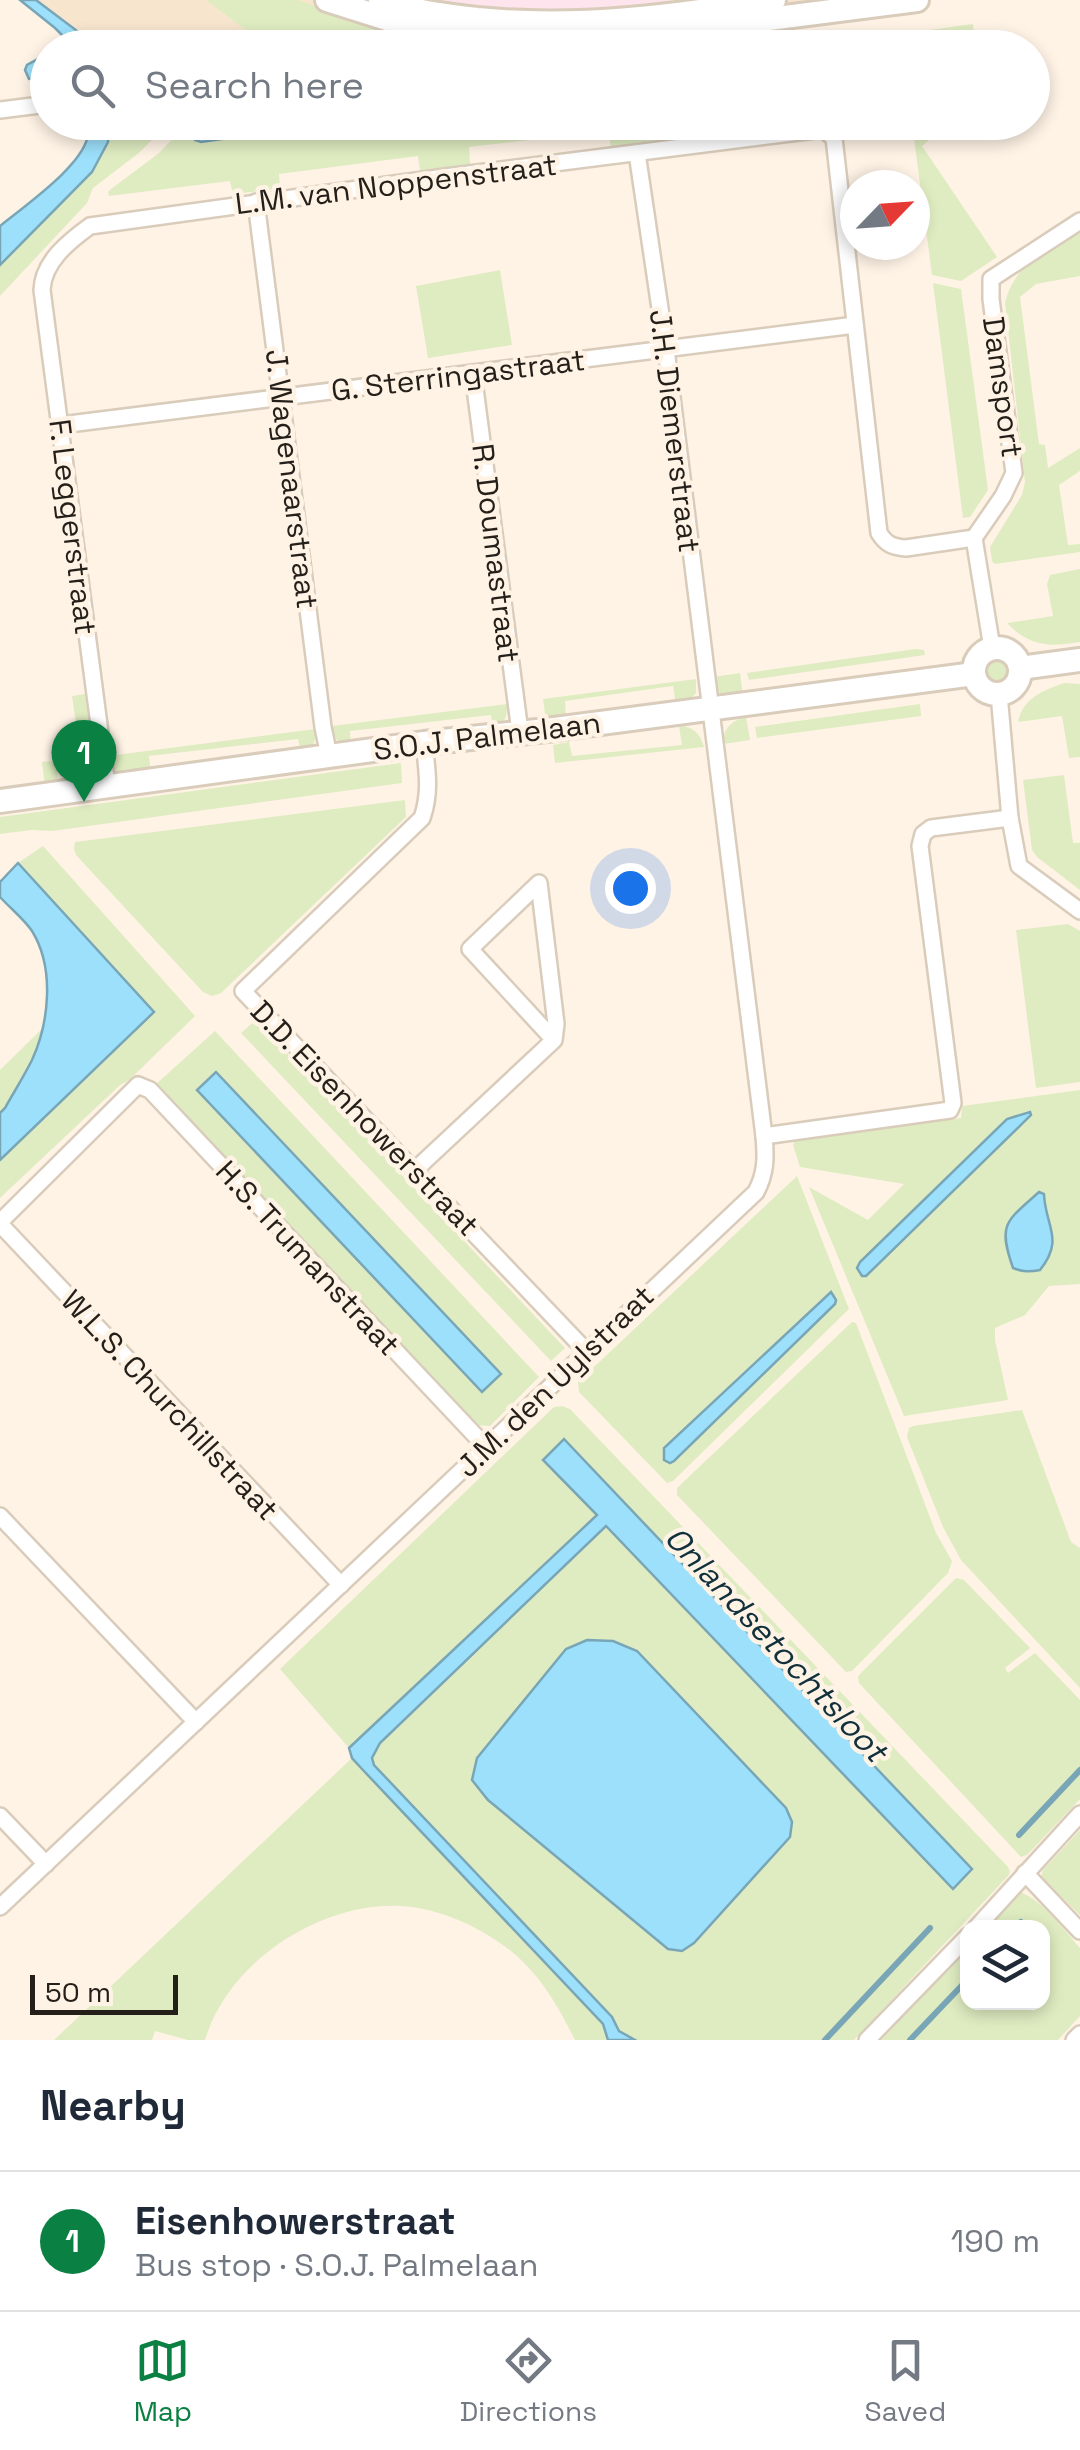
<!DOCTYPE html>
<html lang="en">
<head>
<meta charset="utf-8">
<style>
	:root { --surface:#fff; --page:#f6f6f7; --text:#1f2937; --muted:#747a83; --line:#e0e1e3; --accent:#0b8043 }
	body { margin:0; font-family:"Space Grotesk",sans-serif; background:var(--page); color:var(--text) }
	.controls { position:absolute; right:30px; bottom:30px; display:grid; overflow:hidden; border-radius:20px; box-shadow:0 5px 15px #0003 }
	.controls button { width:90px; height:90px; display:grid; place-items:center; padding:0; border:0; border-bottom:2px solid var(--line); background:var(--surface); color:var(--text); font:50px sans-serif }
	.compass { position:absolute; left:840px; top:170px; width:90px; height:90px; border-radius:50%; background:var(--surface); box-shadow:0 5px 15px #0003; rotate:65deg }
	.scale { position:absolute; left:30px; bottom:25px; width:148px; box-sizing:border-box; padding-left:10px; border:5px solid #241f19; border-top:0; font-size:28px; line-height:35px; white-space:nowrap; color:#241f19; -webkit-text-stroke:8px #fff3e6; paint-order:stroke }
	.you { position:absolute; left:630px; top:888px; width:35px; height:35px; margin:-25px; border:8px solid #fff; border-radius:50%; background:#1a73e8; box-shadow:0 0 0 15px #1a73e833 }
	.badge { display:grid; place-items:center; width:65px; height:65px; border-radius:50%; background:var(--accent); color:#fff; font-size:32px; font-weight:700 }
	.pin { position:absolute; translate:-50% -82px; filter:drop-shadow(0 2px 5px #0008) }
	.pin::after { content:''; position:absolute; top:52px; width:35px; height:30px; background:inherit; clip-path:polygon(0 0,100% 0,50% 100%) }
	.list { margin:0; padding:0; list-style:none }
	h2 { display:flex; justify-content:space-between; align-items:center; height:130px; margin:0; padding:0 40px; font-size:42px }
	h2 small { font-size:32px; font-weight:400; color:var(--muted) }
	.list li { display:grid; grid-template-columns:65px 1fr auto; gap:30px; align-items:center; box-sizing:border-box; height:140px; padding:0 40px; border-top:2px solid var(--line) }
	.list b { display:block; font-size:38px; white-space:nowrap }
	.list p { margin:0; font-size:32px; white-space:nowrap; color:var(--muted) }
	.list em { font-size:32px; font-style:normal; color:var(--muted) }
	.icon { flex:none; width:55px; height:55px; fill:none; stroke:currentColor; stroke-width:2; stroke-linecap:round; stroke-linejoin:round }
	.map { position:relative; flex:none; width:1080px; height:2040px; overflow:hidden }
	.search { position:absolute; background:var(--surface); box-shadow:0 5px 15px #0003; left:30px; right:30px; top:30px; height:110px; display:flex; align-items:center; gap:25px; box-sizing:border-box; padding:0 35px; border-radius:55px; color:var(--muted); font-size:38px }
	.sheet { height:270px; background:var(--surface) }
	nav { display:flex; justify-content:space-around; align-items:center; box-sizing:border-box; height:140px; border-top:2px solid var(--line); background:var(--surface); font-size:28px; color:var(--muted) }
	nav a { display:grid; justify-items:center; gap:5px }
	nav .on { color:var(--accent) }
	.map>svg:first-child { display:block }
	.built { fill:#f8e5ce }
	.medical { fill:#fde4ed }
	.green { fill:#dfecc1; fill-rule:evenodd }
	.water { fill:#9de0fb; stroke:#79a6b7; stroke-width:2.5 }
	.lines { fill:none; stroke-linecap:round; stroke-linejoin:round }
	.stream { stroke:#79a6b7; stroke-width:6 }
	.street-casing { stroke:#d9ccbb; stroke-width:20 }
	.secondary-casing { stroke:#d9ccbb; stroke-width:28 }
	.street { stroke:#fff; stroke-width:15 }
	.secondary { stroke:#fff; stroke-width:22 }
	.labels { text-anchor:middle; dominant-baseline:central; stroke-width:9; stroke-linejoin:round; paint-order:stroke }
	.street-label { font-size:30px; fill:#241f19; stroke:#fff3e6 }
	.water-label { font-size:32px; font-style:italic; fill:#10303c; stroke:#fff3e6 }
</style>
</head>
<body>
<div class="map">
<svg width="1080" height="2040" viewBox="0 0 1080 2040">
	<rect width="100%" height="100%" fill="#fff3e6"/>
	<path class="built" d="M 38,0 L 853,0 L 508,48 L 102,47 Z"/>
	<path class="medical" d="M 438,0 L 676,0 L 591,10 L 549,12 L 480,8 Z"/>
	<g class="green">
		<path d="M 206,0 L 299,0 L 349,19 L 422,39 L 423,47 L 268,47 Z"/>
		<path d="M 973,24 L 975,47 L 902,47 L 900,34 Z"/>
		<path d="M 865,33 L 889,39 L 892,47 L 884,47 L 885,44 L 879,39 L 813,48 L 740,48 Z"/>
		<path d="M 336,122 L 672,123 L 658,125 L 660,140 L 611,147 L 608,131 L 469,147 L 470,164 L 420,171 L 418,156 L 279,174 L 280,189 L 233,194 L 230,181 L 109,196 L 108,192 L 111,189 L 159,153 L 188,123 L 252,123 L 200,130 L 201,142 Z"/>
		<path d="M 130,123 L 168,123 L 140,152 L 93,188 L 87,203 L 0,296 L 0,265 L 92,172 L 108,142 L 109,127 Z"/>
		<path d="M 830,123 L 902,123 L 903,127 L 838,134 L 837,127 Z"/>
		<path d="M 912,123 L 948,123 L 922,146 L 997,257 L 961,281 L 932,275 Z"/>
		<path d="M 1080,231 L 1080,276 L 1036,284 L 1020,297 L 1039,444 L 1045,445 L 1048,468 L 1080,448 L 1080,471 L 1059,485 L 1068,545 L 1080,544 L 1080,552 L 995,564 L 992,561 L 990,547 L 1022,495 L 1025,482 L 1005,303 C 1015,262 1047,252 1080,231 Z"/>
		<path d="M 500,270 L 512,345 L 428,358 L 416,286 Z"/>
		<path d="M 933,283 L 961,289 L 988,490 L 970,517 L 963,518 Z"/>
		<path d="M 1080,569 L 1080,642 C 1049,647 1030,647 1007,623 L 1053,616 L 1047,584 L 1050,575 Z"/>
		<path d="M 916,649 L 924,650 L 925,655 L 749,680 L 747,673 Z"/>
		<circle cx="997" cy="670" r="13"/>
		<path d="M 740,673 L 743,697 L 722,696 L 715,687 L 713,677 Z"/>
		<path d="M 696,679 L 696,693 L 685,704 L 676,706 L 673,686 L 565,701 L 566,718 L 546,721 L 543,699 Z"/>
		<path d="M 1064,683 L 1080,684 L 1080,757 L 1069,758 L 1062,716 L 1018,722 C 1023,698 1042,691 1064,683 Z"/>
		<path d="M 85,694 L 91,742 L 79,744 L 72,696 Z"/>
		<path d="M 507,704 C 507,717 506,723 493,728 L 491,715 L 350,731 L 351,748 C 337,743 335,741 332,726 Z"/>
		<path d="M 920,704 L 921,716 L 757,738 L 755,727 Z"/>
		<path d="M 746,717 L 750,740 L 723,744 C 723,728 731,721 746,717 Z"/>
		<path d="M 679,726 C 693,725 701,735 704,747 L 555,763 L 553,745 L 569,742 L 572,756 L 682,745 Z"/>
		<path d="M 315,729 C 316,742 314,748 301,753 L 298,739 L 149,756 L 151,773 L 120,775 L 111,766 L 108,756 Z"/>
		<path d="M 93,756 L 92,771 L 84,780 L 77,781 L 74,767 L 57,771 L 58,784 L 45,786 L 42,762 Z"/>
		<path d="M 401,763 L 402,783 L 52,831 L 32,830 L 0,834 L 0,817 Z"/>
		<path d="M 1064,775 L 1073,843 L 1080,843 L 1080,890 L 1037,857 L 1032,850 L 1023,780 Z"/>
		<path d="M 405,800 L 406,817 L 221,993 L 212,996 L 203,992 L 76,855 L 74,849 L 75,842 Z"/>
		<path d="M 43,846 L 195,1016 L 129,1080 L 120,1085 L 0,1198 L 0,1160 L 154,1012 L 18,863 Z"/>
		<path d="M 1068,924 L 1080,931 L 1080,1082 L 1036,1088 L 1016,930 Z"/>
		<path d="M 256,1020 L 565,1348 L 551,1361 L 241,1033 Z"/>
		<path d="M 42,1029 L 33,1059 L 5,1108 L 0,1113 L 0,1070 Z"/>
		<path d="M 215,1031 L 539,1377 L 490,1426 L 478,1425 L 468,1420 L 155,1085 ZM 217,1072 L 501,1373 L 481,1392 L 197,1090 Z"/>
		<path d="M 1080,1090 L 1080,1284 L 1049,1286 L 1025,1315 L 995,1328 L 995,1340 L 1008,1400 L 904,1416 L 809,1187 L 868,1220 L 904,1184 L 800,1167 L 793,1145 L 795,1140 L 961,1118 L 962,1106 ZM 1020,1114 L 860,1262 L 1007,1119 ZM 1039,1192 L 1044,1194 L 1044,1204 L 1013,1268 C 998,1227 1008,1219 1039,1192 Z"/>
		<path d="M 797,1176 L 849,1309 L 673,1481 L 667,1483 L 579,1392 L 578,1382 ZM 827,1294 L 836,1300 L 835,1304 L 674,1461 L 663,1454 L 664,1448 Z"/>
		<path d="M 852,1322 L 856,1323 L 936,1533 L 952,1561 L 948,1573 L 852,1671 L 846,1672 L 677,1495 L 677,1488 Z"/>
		<path d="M 562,1406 L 570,1409 L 1008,1867 L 1010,1872 L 1008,1876 L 854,2040 L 635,2040 L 619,2031 L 612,2017 L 374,1764 C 371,1755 374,1751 380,1743 L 607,1526 L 953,1888 L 972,1869 L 543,1460 L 597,1514 L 349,1748 L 280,1669 L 554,1407 ZM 638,1652 L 786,1808 L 792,1822 L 789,1837 L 695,1943 L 682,1951 L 668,1949 L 488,1800 L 472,1780 Z"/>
		<path d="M 1022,1410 L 1071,1542 L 1080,1548 L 1080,1688 L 961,1560 L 943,1527 L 907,1437 L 909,1428 L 913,1426 Z"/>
		<path d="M 956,1578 L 964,1580 L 1030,1648 L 1005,1668 L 1008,1673 L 1035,1653 L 1080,1700 L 1080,1799 L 1027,1855 L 1021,1857 L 859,1683 L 858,1676 Z"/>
		<path d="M 352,1758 L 603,2024 L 608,2040 L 575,2040 C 558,2006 539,1972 507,1948 C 478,1926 438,1908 401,1906 C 320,1902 228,1962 205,2040 L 188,2040 L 155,2031 L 152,2040 L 54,2040 Z"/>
		<path d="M 1080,1830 L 1080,1915 L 1041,1877 L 1043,1870 Z"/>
		<path d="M 1020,1892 C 1040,1898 1065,1931 1080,1948 L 1080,2016 L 1058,2040 L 881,2040 L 967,1948 L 968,2002 L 1042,2002 L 1042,1928 L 987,1927 Z"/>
	</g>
	<g class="water">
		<path d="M 20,0 L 36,0 L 93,43 L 96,47 L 74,47 L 55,28 Z"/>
		<path d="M 47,58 L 47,77 L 29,79 L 25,70 L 27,65 L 38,59 Z"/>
		<path d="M 252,122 L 336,122 L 336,123 L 201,142 L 195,140 L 193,136 L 200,129 Z"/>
		<path d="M 109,127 L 108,142 L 92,172 L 0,265 L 0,226 C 23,207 90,161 88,131 Z"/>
		<path d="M 18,863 L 154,1012 L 0,1160 L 0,1113 L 5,1108 C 14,1092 24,1076 32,1060 C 49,1023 55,968 32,931 C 24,919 10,908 0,897 L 0,882 Z"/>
		<path d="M 216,1072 L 501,1374 L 482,1392 L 197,1090 Z"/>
		<path d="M 1030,1112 L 1031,1115 L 866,1276 L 862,1276 L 857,1268 L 860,1262 L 1007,1119 Z"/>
		<path d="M 1039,1192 L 1044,1194 C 1045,1226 1065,1239 1040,1270 C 1030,1272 1023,1272 1013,1268 C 997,1223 1007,1221 1039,1192 Z"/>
		<path d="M 831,1292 L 836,1300 L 835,1304 L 674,1461 L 670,1463 L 664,1460 L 664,1448 Z"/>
		<path d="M 564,1439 L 972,1869 L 953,1889 L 606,1526 L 380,1743 L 372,1758 L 374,1765 L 612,2017 L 619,2031 L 635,2040 L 608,2040 L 603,2024 L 362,1769 L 352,1758 L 349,1748 L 597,1515 L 543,1460 Z"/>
		<path d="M 587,1640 L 613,1641 L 637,1651 L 786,1808 L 792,1822 L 790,1837 L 694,1943 L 682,1951 L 668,1949 L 488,1800 L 472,1780 L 477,1758 L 566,1649 Z"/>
	</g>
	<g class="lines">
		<g class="stream">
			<path d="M 1019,1835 L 1080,1770"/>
			<path d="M 1016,1928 L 1021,1922"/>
			<path d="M 825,2040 L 930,1928"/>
			<path d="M 910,2040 L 968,1979"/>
		</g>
		<g class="street-casing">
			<g id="street">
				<path d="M 0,110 L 48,104"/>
				<path d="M 256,202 L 323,727 L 329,756"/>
				<path d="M 473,373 L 520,732"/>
				<path d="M 61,425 L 855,325"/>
				<path d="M 992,648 L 974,538 L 1003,496 L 1014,473 L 991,299 L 991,279 L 1080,221"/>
				<path d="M 999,694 L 1010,818 L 1019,866 L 1080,911"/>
				<path d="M 424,743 C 427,769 431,793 422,818 L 243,991 L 587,1352"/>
				<path d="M 107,786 L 42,290 C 43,262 68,242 90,226 L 445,177 L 823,129 L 834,138 L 879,533 C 886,544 892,547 906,548 L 974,538"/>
				<path d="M 764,1136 L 950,1110 L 953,1103 L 920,846 L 923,834 L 931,828 L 1010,818"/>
				<path d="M 415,1170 L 554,1040 L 556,1024 L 539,883 L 470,949 L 554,1040"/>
				<path d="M 0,1222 L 138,1085 L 150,1090 L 486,1447"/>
				<path d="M 0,1224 L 341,1585"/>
				<path d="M 0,1516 L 196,1722"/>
				<path d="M 0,1816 L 46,1864"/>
				<path d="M 1025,1873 L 1080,1931"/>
				<path d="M 0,1907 L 756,1192 C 766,1173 766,1158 764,1136 L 666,349 L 637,153"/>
				<path d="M 976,1928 L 1080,1814"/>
				<path d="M 867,2040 L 968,1936"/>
				<path d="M 1074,2040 L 1080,2034"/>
			</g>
		</g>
		<g class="secondary-casing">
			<g id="secondary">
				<path d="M 327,0 L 428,32 L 541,41 L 629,37 L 917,0"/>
				<path d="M 380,0 C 410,11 445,15 477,19 C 578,29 675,16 774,0"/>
				<circle cx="997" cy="671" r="23"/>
				<path d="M 1020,668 L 1080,660"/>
				<path d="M 0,801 L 424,743 L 547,730 L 974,674"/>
			</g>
		</g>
		<use href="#street" class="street"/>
		<use href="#secondary" class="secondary"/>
	</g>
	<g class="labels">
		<g class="street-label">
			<text transform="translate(396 184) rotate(-7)">L.M. van Noppenstraat</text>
			<text transform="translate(458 375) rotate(-7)">G. Sterringastraat</text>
			<text transform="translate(1003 387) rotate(82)">Damsport</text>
			<text transform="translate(675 431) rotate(83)">J.H. Diemerstraat</text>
			<text transform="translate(292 479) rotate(83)">J. Wagenaarstraat</text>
			<text transform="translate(73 527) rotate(83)">F. Leggerstraat</text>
			<text transform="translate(496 553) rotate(83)">R. Doumastraat</text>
			<text transform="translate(487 736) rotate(-7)">S.O.J. Palmelaan</text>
			<text transform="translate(365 1118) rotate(46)">D.D. Eisenhowerstraat</text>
			<text transform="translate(308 1258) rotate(47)">H.S. Trumanstraat</text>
			<text transform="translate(555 1381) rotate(-44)">J.M. den Uylstraat</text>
			<text transform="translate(170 1405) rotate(47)">W.L.S. Churchillstraat</text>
		</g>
		<g class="water-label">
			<text transform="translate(776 1644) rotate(47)">Onlandsetochtsloot</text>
		</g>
	</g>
</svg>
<div class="controls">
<button><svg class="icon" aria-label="layers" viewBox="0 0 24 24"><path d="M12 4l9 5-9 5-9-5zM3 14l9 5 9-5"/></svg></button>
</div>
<svg class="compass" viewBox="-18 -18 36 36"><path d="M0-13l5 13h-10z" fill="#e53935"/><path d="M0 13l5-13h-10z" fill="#747a83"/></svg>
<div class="scale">50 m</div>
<div class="you"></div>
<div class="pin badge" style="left:84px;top:802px">1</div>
<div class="search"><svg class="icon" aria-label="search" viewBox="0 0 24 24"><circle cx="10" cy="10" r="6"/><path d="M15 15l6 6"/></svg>Search here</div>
</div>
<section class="sheet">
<h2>Nearby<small></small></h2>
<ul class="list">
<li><span class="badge">1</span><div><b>Eisenhowerstraat</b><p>Bus stop · S.O.J. Palmelaan</p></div><em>190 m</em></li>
</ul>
</section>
<nav>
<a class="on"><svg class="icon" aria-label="map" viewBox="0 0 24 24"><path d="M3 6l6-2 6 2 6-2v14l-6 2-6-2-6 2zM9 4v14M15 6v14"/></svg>Map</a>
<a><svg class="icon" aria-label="directions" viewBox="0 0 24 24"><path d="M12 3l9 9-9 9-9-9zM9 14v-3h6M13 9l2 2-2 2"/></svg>Directions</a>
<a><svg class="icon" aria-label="saved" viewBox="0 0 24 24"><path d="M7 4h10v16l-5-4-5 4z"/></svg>Saved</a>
</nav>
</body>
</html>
